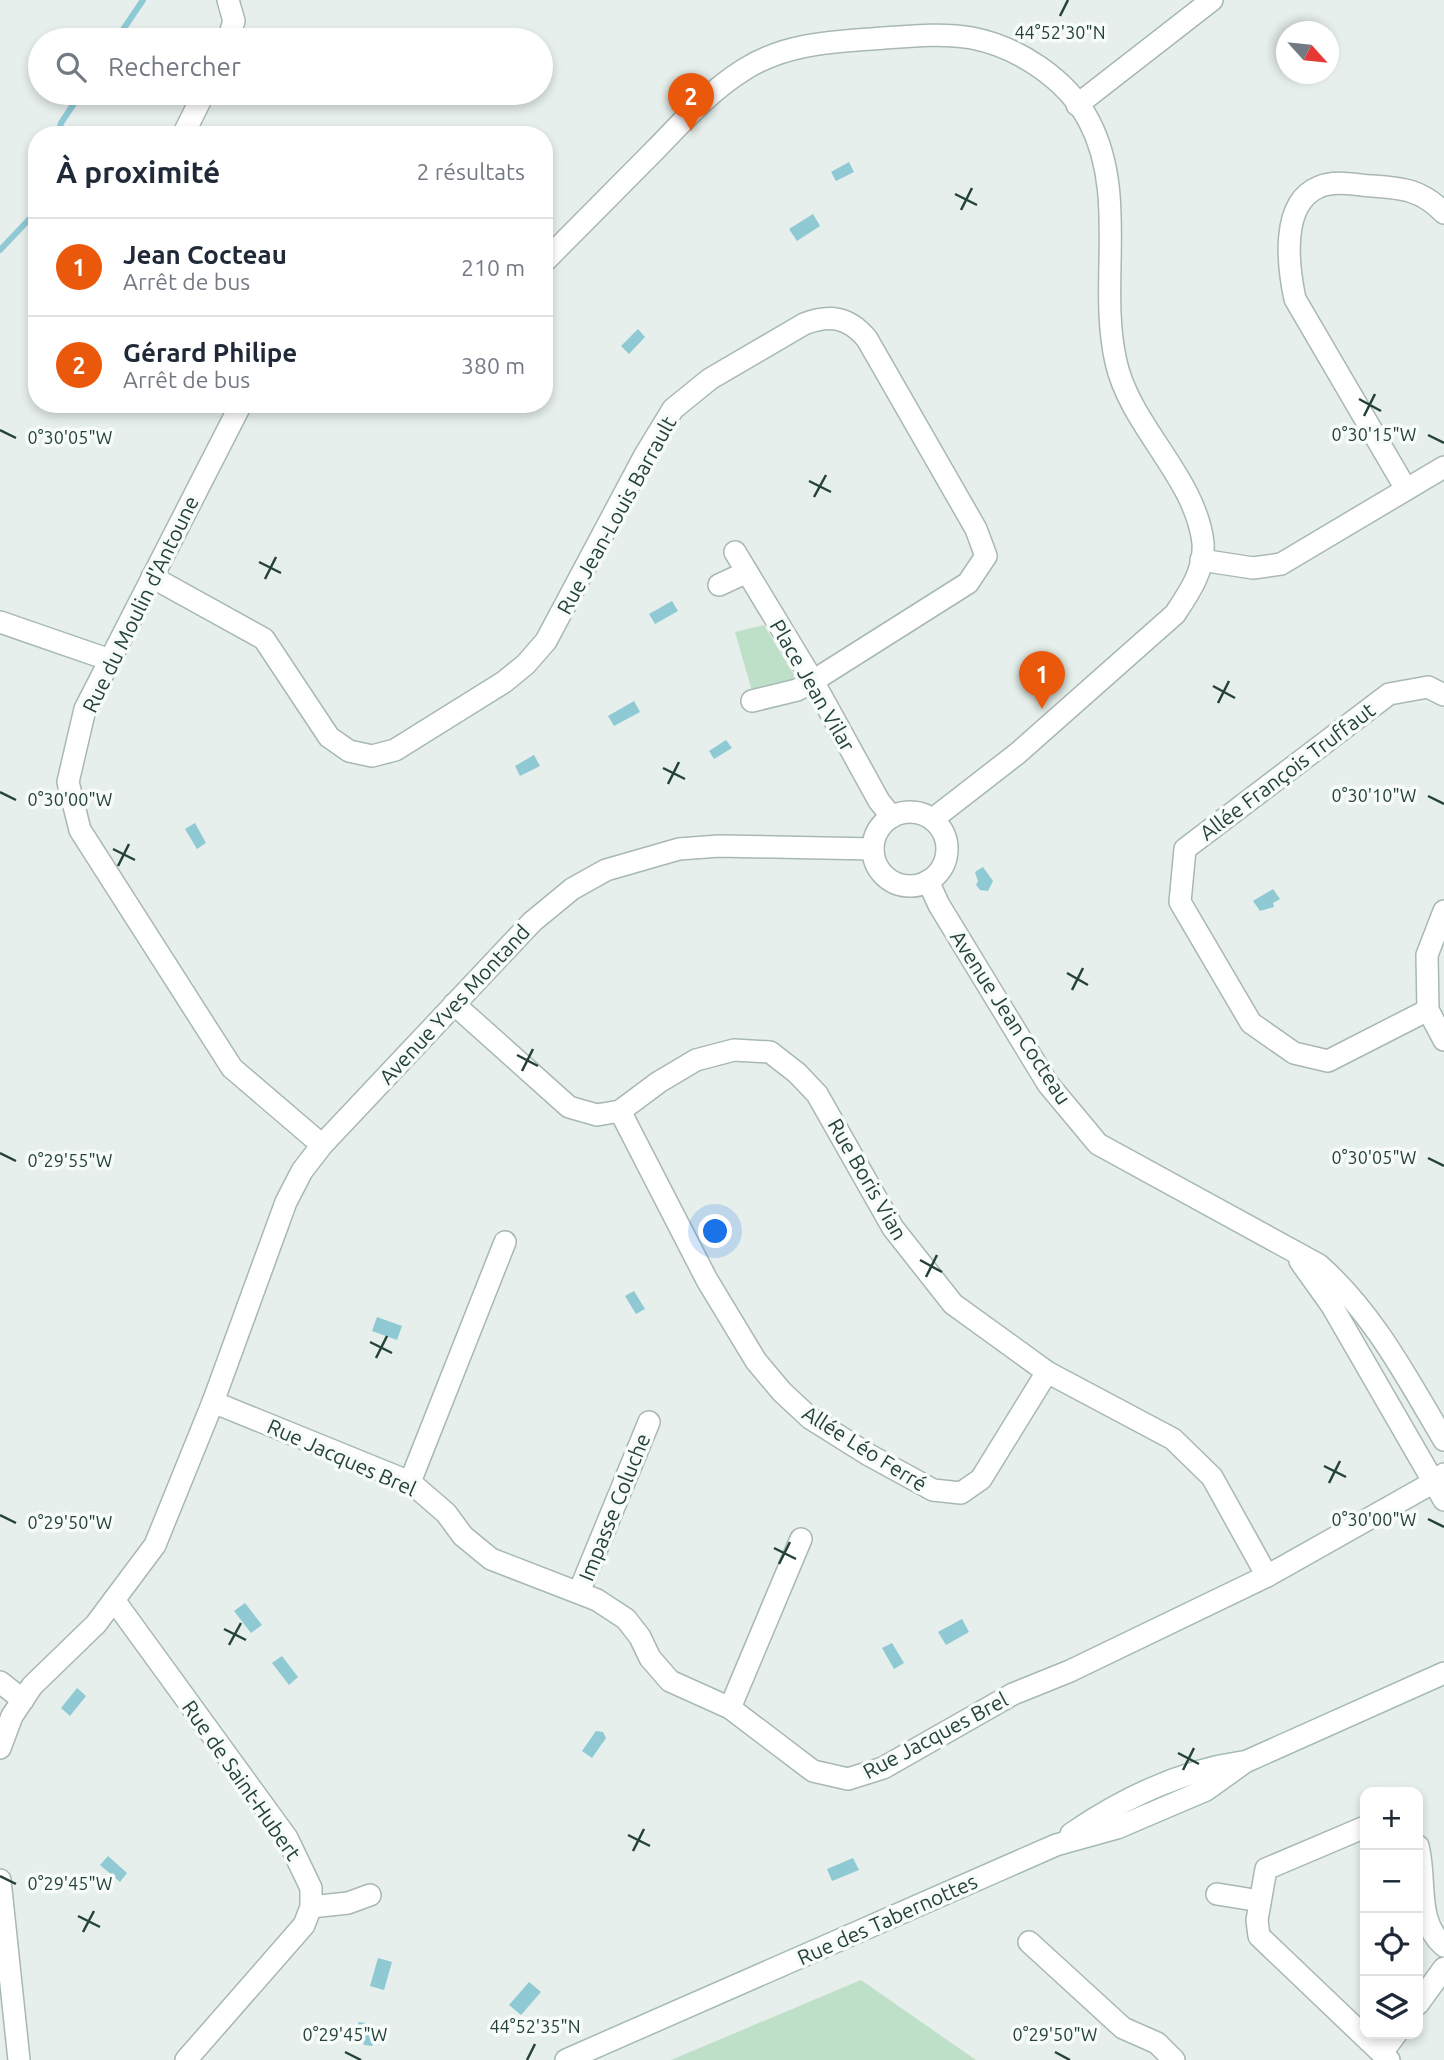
<!DOCTYPE html>
<html lang="fr">
<head>
<meta charset="utf-8">
<style>
	:root { --surface:#fff; --page:#f6f6f7; --text:#1f2937; --muted:#747a83; --line:#e0e1e3; --accent:#ea580c }
	body { margin:0; font-family:Ubuntu,sans-serif; background:var(--page); color:var(--text) }
	.controls { position:absolute; right:21px; bottom:21px; display:grid; overflow:hidden; border-radius:14px; box-shadow:0 4px 10px #0003 }
	.controls button { width:63px; height:63px; display:grid; place-items:center; padding:0; border:0; border-bottom:2px solid var(--line); background:var(--surface); color:var(--text); font:35px sans-serif }
	.compass { position:absolute; left:1276px; top:21px; width:63px; height:63px; border-radius:50%; background:var(--surface); box-shadow:0 4px 10px #0003; rotate:117deg }
	.you { position:absolute; left:716px; top:1232px; width:24px; height:24px; margin:-18px; border:5px solid #fff; border-radius:50%; background:#1a73e8; box-shadow:0 0 0 10px #1a73e833 }
	.badge { display:grid; place-items:center; width:46px; height:46px; border-radius:50%; background:var(--accent); color:#fff; font-size:23px; font-weight:700 }
	.pin { position:absolute; translate:-50% -58px; filter:drop-shadow(0 2px 4px #0008) }
	.pin::after { content:''; position:absolute; top:37px; width:24px; height:21px; background:inherit; clip-path:polygon(0 0,100% 0,50% 100%) }
	.list { margin:0; padding:0; list-style:none }
	h2 { display:flex; justify-content:space-between; align-items:center; height:91px; margin:0; padding:0 28px; font-size:30px }
	h2 small { font-size:23px; font-weight:400; color:var(--muted) }
	.list li { display:grid; grid-template-columns:46px 1fr auto; gap:21px; align-items:center; box-sizing:border-box; height:98px; padding:0 28px; border-top:2px solid var(--line) }
	.list b { display:block; font-size:26px; white-space:nowrap }
	.list p { margin:0; font-size:23px; white-space:nowrap; color:var(--muted) }
	.list em { font-size:23px; font-style:normal; color:var(--muted) }
	.icon { flex:none; width:38px; height:38px; fill:none; stroke:currentColor; stroke-width:2; stroke-linecap:round; stroke-linejoin:round }
	.map { position:relative; flex:none; width:1444px; height:2060px; overflow:hidden }
	.search { position:absolute; background:var(--surface); box-shadow:0 4px 10px #0003; left:28px; top:28px; width:525px; height:77px; display:flex; align-items:center; gap:18px; box-sizing:border-box; padding:0 24px; border-radius:38px; color:var(--muted); font-size:26px }
	.panel { position:absolute; background:var(--surface); box-shadow:0 4px 10px #0003; left:28px; top:126px; width:525px; height:287px; border-radius:28px }
	.map>svg:first-child { display:block }
	.green { fill:#bfe0c8 }
	.water { fill:#8ec9d4 }
	.lines { fill:none; stroke-linecap:round; stroke-linejoin:round }
	.stream { stroke:#8ec9d4; stroke-width:6 }
	.street-casing { stroke:#a8b8b2; stroke-width:24 }
	.secondary-casing { stroke:#a4bbb3; stroke-width:24 }
	.street { stroke:#fff; stroke-width:21 }
	.secondary { stroke:#fff; stroke-width:21 }
	.ticks { fill:none; stroke:#24423a; stroke-width:2.5 }
	.labels { text-anchor:middle; dominant-baseline:central; stroke-width:7; stroke-linejoin:round; paint-order:stroke }
	.street-label { font-size:21px; fill:#24423a; stroke:#f7fbf9 }
	.ticks-label { font-size:18px; text-anchor:middle; fill:#24423a; stroke:#f7fbf9; stroke-width:7; stroke-linejoin:round; paint-order:stroke }
</style>
</head>
<body>
<div class="map">
<svg width="1444" height="2060" viewBox="0 0 1444 2060">
	<rect width="100%" height="100%" fill="#e6efeb"/>
	<g class="green">
		<path d="M 764,625 L 794,675 L 793,681 L 752,691 L 735,632 Z"/>
		<path d="M 861,1980 L 976,2060 L 671,2060 Z"/>
	</g>
	<g class="water">
		<path d="M 849,162 L 854,172 L 836,181 L 831,172 Z"/>
		<path d="M 813,214 L 820,226 L 797,241 L 789,229 Z"/>
		<path d="M 638,329 L 645,337 L 629,354 L 621,346 Z"/>
		<path d="M 672,601 L 678,611 L 655,624 L 649,614 Z"/>
		<path d="M 634,701 L 640,712 L 614,726 L 608,716 Z"/>
		<path d="M 726,740 L 732,748 L 714,759 L 709,751 Z"/>
		<path d="M 534,755 L 540,766 L 520,776 L 515,766 Z"/>
		<path d="M 195,823 L 206,843 L 197,849 L 185,829 Z"/>
		<path d="M 983,867 L 993,881 L 988,891 L 980,890 L 976,885 L 978,881 L 975,872 Z"/>
		<path d="M 1273,889 L 1280,899 L 1273,903 L 1274,907 L 1260,911 L 1253,901 Z"/>
		<path d="M 634,1291 L 645,1309 L 636,1314 L 625,1296 Z"/>
		<path d="M 377,1317 L 402,1326 L 397,1340 L 372,1331 Z"/>
		<path d="M 245,1603 L 262,1625 L 251,1633 L 234,1611 Z"/>
		<path d="M 962,1619 L 969,1632 L 946,1645 L 938,1632 Z"/>
		<path d="M 892,1643 L 904,1663 L 894,1669 L 882,1648 Z"/>
		<path d="M 282,1656 L 298,1677 L 289,1685 L 272,1663 Z"/>
		<path d="M 77,1688 L 86,1696 L 70,1716 L 61,1708 Z"/>
		<path d="M 596,1731 L 603,1732 L 606,1738 L 592,1758 L 582,1751 Z"/>
		<path d="M 108,1856 L 127,1873 L 120,1882 L 100,1865 Z"/>
		<path d="M 853,1858 L 859,1870 L 832,1881 L 827,1869 Z"/>
		<path d="M 378,1958 L 392,1962 L 384,1990 L 370,1986 Z"/>
		<path d="M 529,1982 L 541,1992 L 521,2015 L 509,2005 Z"/>
		<path d="M 359,2022 L 365,2023 L 375,2041 L 372,2046 L 364,2045 L 360,2032 L 355,2030 Z"/>
	</g>
	<g class="lines">
		<g class="stream">
			<path d="M 116,40 L 143,0"/>
			<path d="M 58,135 L 61,123 L 81,93"/>
			<path d="M 0,250 L 37,211"/>
		</g>
		<g class="street-casing">
			<g id="street">
				<path d="M 228,40 L 234,21 L 228,0"/>
				<path d="M 1077,105 L 1212,0"/>
				<path d="M 183,135 L 204,93"/>
				<path d="M 544,262 C 582,224 619,186 657,148 C 685,119 711,90 745,69 C 783,45 827,42 871,39 C 903,37 940,32 972,38 C 1018,47 1067,79 1089,121 C 1128,195 1098,284 1116,362 C 1130,426 1196,478 1203,543 C 1205,570 1189,593 1175,614 L 1018,753 L 933,819"/>
				<path d="M 241,404 L 85,709 L 68,782 L 80,830 L 232,1068 L 322,1145"/>
				<path d="M 1406,489 L 1295,299 C 1288,266 1280,203 1319,187 C 1335,180 1356,185 1372,186 C 1403,188 1422,190 1444,213"/>
				<path d="M 735,552 L 813,681 L 879,801 L 892,817"/>
				<path d="M 1201,560 L 1253,568 L 1281,564 L 1444,467"/>
				<path d="M 152,577 L 264,639 L 329,737 L 349,751 L 372,756 L 395,750 L 504,682 L 526,664 L 546,641 L 645,455 L 673,409 L 710,379 L 804,324 C 830,314 849,317 867,339 L 976,529 L 986,556 L 968,583 L 813,681 L 797,690 L 752,701"/>
				<path d="M 719,585 L 747,572"/>
				<path d="M 0,622 L 110,660"/>
				<circle cx="910" cy="849" r="37"/>
				<path d="M 928,881 L 939,905 L 1048,1084 L 1098,1144 L 1319,1265 C 1374,1314 1407,1378 1444,1440"/>
				<path d="M 1444,911 L 1427,955 L 1428,1010 L 1444,1040"/>
				<path d="M 454,1004 L 569,1107 L 597,1115 L 620,1111 L 659,1082 L 696,1060 L 734,1050 L 770,1052 L 797,1073 L 817,1094 L 893,1228 L 953,1304 L 1047,1372 L 1173,1439 L 1212,1477 L 1267,1576"/>
				<path d="M 1428,1010 L 1328,1061 L 1294,1053 L 1251,1023 L 1180,902 L 1185,849 L 1389,694 L 1428,687 L 1444,695"/>
				<path d="M 620,1111 L 707,1280 L 756,1361 L 782,1392 L 810,1418 L 869,1455 L 933,1490 L 961,1493 L 981,1479 L 1047,1372"/>
				<path d="M 1300,1261 L 1332,1306 L 1444,1500"/>
				<path d="M 213,1402 L 410,1482 L 446,1513 L 463,1536 L 491,1559 L 597,1600 L 626,1619 L 640,1637 L 650,1658 L 670,1681 L 730,1708 L 813,1771 L 848,1779 L 883,1768 L 1013,1694 L 1070,1671 L 1267,1576 L 1434,1482 L 1444,1474"/>
				<path d="M 410,1482 L 505,1242"/>
				<path d="M 579,1592 L 649,1422"/>
				<path d="M 114,1600 L 287,1838 L 311,1888 L 311,1907 L 304,1925 L 186,2060"/>
				<path d="M 0,1682 L 23,1700"/>
				<path d="M 730,1708 L 801,1539"/>
				<path d="M 0,1748 L 12,1716 L 32,1686 L 96,1624 L 155,1545 L 213,1402 L 286,1202 L 302,1171 L 322,1145 L 532,922 L 572,889 L 606,870 L 679,849 L 719,846 L 873,849"/>
				<path d="M 1365,1827 L 1266,1869 L 1257,1920 L 1259,1936 L 1389,2060"/>
				<path d="M 1418,1846 C 1427,1880 1415,1921 1444,1946"/>
				<path d="M 0,1880 L 19,2060"/>
				<path d="M 1217,1894 L 1260,1901"/>
				<path d="M 311,1907 L 348,1903 L 370,1895"/>
				<path d="M 1029,1942 L 1123,2028 L 1157,2043 L 1174,2060"/>
				<path d="M 1418,2004 L 1444,1968"/>
				<path d="M 1383,2051 L 1396,2034"/>
			</g>
		</g>
		<g class="secondary-casing">
			<g id="secondary">
				<path d="M 1071,1834 C 1123,1798 1180,1771 1243,1762"/>
				<path d="M 566,2060 L 1056,1845 L 1117,1828 L 1206,1790 L 1245,1762 L 1444,1673"/>
			</g>
		</g>
		<use href="#street" class="street"/>
		<use href="#secondary" class="secondary"/>
	</g>
	<path class="ticks" d="M 1060,16 L 1068,0M 955,194 L 977,205M 961,210 L 972,188M 1359,399 L 1381,411M 1364,416 L 1375,394M 0,430 L 16,438M 1428,435 L 1444,443M 809,481 L 831,492M 814,497 L 826,475M 259,562 L 281,573M 265,579 L 276,557M 1213,686 L 1235,698M 1218,703 L 1229,681M 663,768 L 685,779M 668,784 L 679,762M 0,792 L 16,800M 1428,796 L 1444,804M 113,849 L 135,860M 118,866 L 129,844M 1067,973 L 1088,985M 1072,990 L 1083,968M 517,1055 L 538,1066M 522,1071 L 533,1049M 0,1153 L 16,1161M 1428,1158 L 1444,1166M 920,1260 L 942,1272M 926,1277 L 937,1255M 370,1342 L 392,1353M 376,1358 L 387,1336M 1324,1466 L 1346,1477M 1329,1483 L 1340,1461M 0,1515 L 16,1523M 1428,1519 L 1444,1527M 774,1548 L 796,1559M 779,1564 L 790,1542M 224,1629 L 246,1640M 229,1645 L 241,1623M 1178,1753 L 1199,1764M 1183,1770 L 1194,1748M 628,1835 L 650,1846M 633,1851 L 644,1829M 0,1876 L 16,1884M 78,1916 L 100,1927M 83,1932 L 94,1911M 345,2052 L 361,2060M 1055,2052 L 1070,2060M 527,2060 L 535,2044"/>
	<g class="labels">
		<g class="street-label">
			<text transform="translate(616 515) rotate(-61)">Rue Jean-Louis Barrault</text>
			<text transform="translate(140 604) rotate(-64)">Rue du Moulin d'Antoune</text>
			<text transform="translate(813 685) rotate(60)">Place Jean Vilar</text>
			<text transform="translate(1287 771) rotate(-37)">Allée François Truffaut</text>
			<text transform="translate(454 1004) rotate(-47)">Avenue Yves Montand</text>
			<text transform="translate(1011 1017) rotate(57)">Avenue Jean Cocteau</text>
			<text transform="translate(868 1179) rotate(60)">Rue Boris Vian</text>
			<text transform="translate(865 1448) rotate(32)">Allée Léo Ferré</text>
			<text transform="translate(342 1457) rotate(24)">Rue Jacques Brel</text>
			<text transform="translate(614 1507) rotate(-68)">Impasse Coluche</text>
			<text transform="translate(935 1735) rotate(-28)">Rue Jacques Brel</text>
			<text transform="translate(242 1780) rotate(55)">Rue de Saint-Hubert</text>
			<text transform="translate(887 1919) rotate(-24)">Rue des Tabernottes</text>
		</g>
	</g>
	<g class="ticks-label">
		<text x="1060" y="39">44°52'30"N</text>
		<text x="1374" y="441">0°30'15"W</text>
		<text x="70" y="444">0°30'05"W</text>
		<text x="1374" y="802">0°30'10"W</text>
		<text x="70" y="806">0°30'00"W</text>
		<text x="1374" y="1164">0°30'05"W</text>
		<text x="70" y="1167">0°29'55"W</text>
		<text x="1374" y="1526">0°30'00"W</text>
		<text x="70" y="1529">0°29'50"W</text>
		<text x="70" y="1890">0°29'45"W</text>
		<text x="535" y="2033">44°52'35"N</text>
		<text x="345" y="2041">0°29'45"W</text>
		<text x="1055" y="2041">0°29'50"W</text>
	</g>
</svg>
<div class="controls">
<button>+</button>
<button>−</button>
<button><svg class="icon" aria-label="locate" viewBox="0 0 24 24"><circle cx="12" cy="12" r="6"/><path d="M12 2v4M12 18v4M2 12h4M18 12h4"/></svg></button>
<button><svg class="icon" aria-label="layers" viewBox="0 0 24 24"><path d="M12 4l9 5-9 5-9-5zM3 14l9 5 9-5"/></svg></button>
</div>
<svg class="compass" viewBox="-18 -18 36 36"><path d="M0-13l5 13h-10z" fill="#e53935"/><path d="M0 13l5-13h-10z" fill="#747a83"/></svg>
<div class="you"></div>
<div class="pin badge" style="left:1042px;top:709px">1</div>
<div class="pin badge" style="left:691px;top:131px">2</div>
<div class="search"><svg class="icon" aria-label="search" viewBox="0 0 24 24"><circle cx="10" cy="10" r="6"/><path d="M15 15l6 6"/></svg>Rechercher</div>
<section class="panel">
<h2>À proximité<small>2 résultats</small></h2>
<ul class="list">
<li><span class="badge">1</span><div><b>Jean Cocteau</b><p>Arrêt de bus</p></div><em>210 m</em></li>
<li><span class="badge">2</span><div><b>Gérard Philipe</b><p>Arrêt de bus</p></div><em>380 m</em></li>
</ul>
</section>
</div>
</body>
</html>
